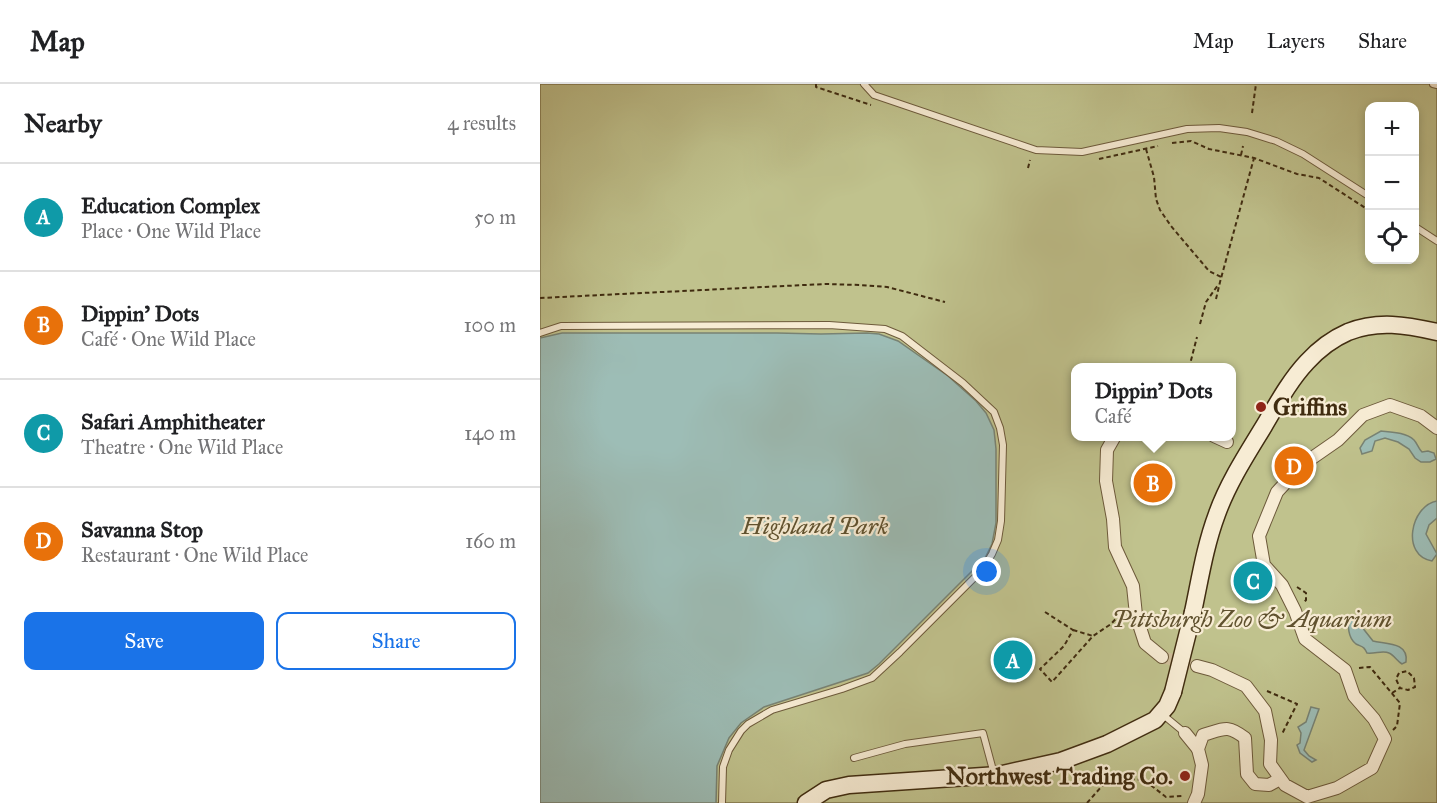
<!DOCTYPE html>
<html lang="en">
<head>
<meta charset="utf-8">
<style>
	:root { --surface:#fff; --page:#f6f6f6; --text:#202124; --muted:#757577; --line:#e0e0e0; --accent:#1a73e8 }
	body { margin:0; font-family:"IM FELL Great Primer",serif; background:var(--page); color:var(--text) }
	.controls { position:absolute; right:18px; top:18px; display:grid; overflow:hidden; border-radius:12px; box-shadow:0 3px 9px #0003 }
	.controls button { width:54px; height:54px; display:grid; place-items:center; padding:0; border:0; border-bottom:2px solid var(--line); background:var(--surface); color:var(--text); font:30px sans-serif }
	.you { position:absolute; left:447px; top:488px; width:21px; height:21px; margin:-15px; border:4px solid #fff; border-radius:50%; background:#1a73e8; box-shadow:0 0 0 9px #1a73e833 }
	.badge { display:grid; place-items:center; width:39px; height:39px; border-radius:50%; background:var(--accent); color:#fff; font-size:20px; font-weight:700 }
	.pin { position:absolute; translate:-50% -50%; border:3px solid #fff; box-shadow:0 2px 6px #0006 }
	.popup { position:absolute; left:531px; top:279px; width:165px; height:78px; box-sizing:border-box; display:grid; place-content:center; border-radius:12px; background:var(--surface); filter:drop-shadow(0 2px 4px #0005); font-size:20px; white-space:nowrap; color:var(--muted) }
	.popup b { font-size:22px; color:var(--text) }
	.popup::after { content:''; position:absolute; left:50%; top:100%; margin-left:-12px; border:12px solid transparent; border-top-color:var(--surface) }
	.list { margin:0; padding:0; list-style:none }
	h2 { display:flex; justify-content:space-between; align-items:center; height:78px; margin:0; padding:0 24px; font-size:26px }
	h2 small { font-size:20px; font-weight:400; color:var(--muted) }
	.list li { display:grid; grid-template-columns:39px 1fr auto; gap:18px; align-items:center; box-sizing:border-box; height:108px; padding:0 24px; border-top:2px solid var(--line) }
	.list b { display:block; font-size:22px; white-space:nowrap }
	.list p { margin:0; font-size:20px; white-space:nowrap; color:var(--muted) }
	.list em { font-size:20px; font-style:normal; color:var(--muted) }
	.actions { display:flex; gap:12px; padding:18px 24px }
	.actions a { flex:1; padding:14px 0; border:2px solid var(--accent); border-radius:12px; text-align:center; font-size:21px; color:var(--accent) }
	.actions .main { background:var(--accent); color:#fff }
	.icon { flex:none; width:33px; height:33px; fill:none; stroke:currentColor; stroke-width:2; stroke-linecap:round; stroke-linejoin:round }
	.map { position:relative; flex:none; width:897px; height:719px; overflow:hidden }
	header { display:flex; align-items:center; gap:36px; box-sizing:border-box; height:84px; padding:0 30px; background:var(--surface); border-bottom:2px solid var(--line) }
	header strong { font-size:28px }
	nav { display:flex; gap:33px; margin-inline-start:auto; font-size:21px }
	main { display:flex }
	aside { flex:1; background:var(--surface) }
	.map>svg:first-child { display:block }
	.green { fill:#c0c28d; stroke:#80774e; stroke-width:1.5; fill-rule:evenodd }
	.water { fill:#9dbdb6; stroke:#788374; stroke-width:1.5 }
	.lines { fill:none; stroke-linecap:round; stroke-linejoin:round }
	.street-tunnel { stroke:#cfbe9a; stroke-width:12; stroke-dasharray:12 6; stroke-linecap:butt }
	.lane-casing { stroke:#6d5a3b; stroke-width:8 }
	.street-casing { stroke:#6d5a3b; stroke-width:14 }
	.secondary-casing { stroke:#402c10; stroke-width:19 }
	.path { stroke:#402c10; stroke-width:2; stroke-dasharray:4.5 3; stroke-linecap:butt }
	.lane { stroke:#f7ecd4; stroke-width:6 }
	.street { stroke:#f7ecd4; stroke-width:12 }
	.secondary { stroke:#f7ecd4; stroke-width:16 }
	.secondary-bridge-casing { stroke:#402c10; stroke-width:19; stroke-linecap:butt }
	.secondary-bridge { stroke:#f7ecd4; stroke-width:16 }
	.poi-dot { fill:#8f2418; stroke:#f7ecd4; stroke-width:2 }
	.labels { text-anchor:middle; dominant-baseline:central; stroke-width:4.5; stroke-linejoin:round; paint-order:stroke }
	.poi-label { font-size:24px; font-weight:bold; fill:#402c10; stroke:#f7ecd4; text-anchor:start }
	.park-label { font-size:24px; font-style:italic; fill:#60522f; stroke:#f7ecd4 }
</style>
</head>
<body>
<header>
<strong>Map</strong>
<nav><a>Map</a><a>Layers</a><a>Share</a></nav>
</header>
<main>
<aside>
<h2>Nearby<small>4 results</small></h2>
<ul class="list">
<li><span class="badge" style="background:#0f9aa8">A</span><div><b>Education Complex</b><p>Place · One Wild Place</p></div><em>50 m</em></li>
<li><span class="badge" style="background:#e8710a">B</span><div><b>Dippin' Dots</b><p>Café · One Wild Place</p></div><em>100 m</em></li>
<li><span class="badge" style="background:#0f9aa8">C</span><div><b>Safari Amphitheater</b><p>Theatre · One Wild Place</p></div><em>140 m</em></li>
<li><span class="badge" style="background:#e8710a">D</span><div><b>Savanna Stop</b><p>Restaurant · One Wild Place</p></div><em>160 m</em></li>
</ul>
<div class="actions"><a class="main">Save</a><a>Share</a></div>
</aside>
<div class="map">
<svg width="897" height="719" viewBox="0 0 897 719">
	<rect width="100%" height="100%" fill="#f3e2bd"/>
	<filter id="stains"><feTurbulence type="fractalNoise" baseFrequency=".00333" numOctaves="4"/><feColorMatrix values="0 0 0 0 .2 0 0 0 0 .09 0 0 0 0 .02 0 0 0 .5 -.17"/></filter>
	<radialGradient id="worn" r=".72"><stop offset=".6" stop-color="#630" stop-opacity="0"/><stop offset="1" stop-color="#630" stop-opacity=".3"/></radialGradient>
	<path class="green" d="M 0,0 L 897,0 L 897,719 L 0,719 ZM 830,22 L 874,22 L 874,176 L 830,176 ZM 535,284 L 691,284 L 691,352 L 535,352 Z"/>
	<g class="water">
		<path d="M 22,249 L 237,249 L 281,250 L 327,249 L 339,250 L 358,257 L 408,292 L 436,317 L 446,329 L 454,346 L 456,365 L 456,439 L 452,460 L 445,474 L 339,580 L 328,589 L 224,623 L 201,639 L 189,654 L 177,682 L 176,719 L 0,719 L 0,254 Z"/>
		<path d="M 841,347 C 851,348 866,348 874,356 C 877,359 878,364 882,368 L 888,367 L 894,369 L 896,375 L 890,378 L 881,378 L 875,374 L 869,365 L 858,358 L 845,354 L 835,357 L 832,367 L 822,370 L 820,364 L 825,356 Z"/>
		<path d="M 897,417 L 897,434 L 889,441 L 886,450 L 897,470 L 892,477 C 861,472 870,422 897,417 Z"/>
		<path d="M 810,532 L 814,533 L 833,557 C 846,560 869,558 866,578 L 862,580 C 857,577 854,571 849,569 C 843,566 835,570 827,569 C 824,562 822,563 816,560 C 808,554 807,541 810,532 Z"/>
		<path d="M 771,623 L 779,625 L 764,666 L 769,672 L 776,676 L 772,678 L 760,669 L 757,661 L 760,659 L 761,649 L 758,643 L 766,638 Z"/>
	</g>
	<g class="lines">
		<path class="street-tunnel" d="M 622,573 L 657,582"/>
		<g class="lane-casing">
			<g id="lane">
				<path d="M 324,0 L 334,11 L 496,66 L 542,68 L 647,45 L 679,44 L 707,48 L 736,57 L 763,70 L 830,113"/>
				<path d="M 893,0 L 897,1"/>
				<path d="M 874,142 L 897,157"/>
				<path d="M 0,249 L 21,242 L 289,241 L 345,245 L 362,252 L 423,299 L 454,328 L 460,344 L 463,361 L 461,437 L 458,456 L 452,470 L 443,485 L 360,568 L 332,594 L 302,605 L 232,626 L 208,640 L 201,647 L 189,666 L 183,683 L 182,719"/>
				<path d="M 622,630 L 645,649"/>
				<path d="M 314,674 L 365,660 L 443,649 L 454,690"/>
			</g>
		</g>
		<g class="street-casing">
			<g id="street">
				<path d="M 575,352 L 567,366 L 566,397 L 573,435 L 575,463 L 593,502 L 596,531 L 605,559 L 622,573"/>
				<path d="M 674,352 L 687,358"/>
				<path d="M 657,582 L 672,586 L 706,602 L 725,627 L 731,656 L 730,680 L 745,701 L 767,713 L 797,704 L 832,684 L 845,655 L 834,635 L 814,612 L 805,586 L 765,555 L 755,527 L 742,501 L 724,481 L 719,452 L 737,408 L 762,381 L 798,356 L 823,331 L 850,321 L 881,332 L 897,344"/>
				<path d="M 645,649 L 658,665"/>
				<path d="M 654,719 L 658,710 L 662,681 L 658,665 L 663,651 C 684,645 687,640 705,654 L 707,690 L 715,700 L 729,701 L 740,695"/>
			</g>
		</g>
		<g class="secondary-casing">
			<g id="secondary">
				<path d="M 653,528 C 660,495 665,462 677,430 C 688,399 707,370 724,342 C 737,320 750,296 767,278 C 778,266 792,255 808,248 C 838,236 866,241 897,248"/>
				<path d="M 266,719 L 286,706 L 309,701 L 458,691 L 521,677 L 567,660 L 615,636 L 627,622 L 633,608"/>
			</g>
		</g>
		<g class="path">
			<path d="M 276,0 L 276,3 L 331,21"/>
			<path d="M 712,29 L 716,0"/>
			<path d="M 632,59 L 651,57 L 669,65 L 714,74 L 757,90 L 779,94 L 830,127"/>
			<path d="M 606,65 L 614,93 L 616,115 L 620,126 L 631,142 L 669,187 L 681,193"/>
			<path d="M 701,71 L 703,62"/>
			<path d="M 559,75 L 618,62"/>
			<path d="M 488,84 L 490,76"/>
			<path d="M 0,214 L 285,200 L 320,201 L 347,203 L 405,218"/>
			<path d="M 676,215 L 680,198 L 714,74"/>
			<path d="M 660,240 L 666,218 L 678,201"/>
			<path d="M 649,284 L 657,253"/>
			<path d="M 757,503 L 766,509 L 766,516 L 763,519"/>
			<path d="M 505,528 L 533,546 L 524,562 L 500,585 L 512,598 L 553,552 L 571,540 L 583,527"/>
			<path d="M 533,546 L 553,552"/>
			<path d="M 819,584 L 830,583 L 860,619 L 857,642 L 853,646"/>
			<path d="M 727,607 L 757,620 L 742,650"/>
			<path d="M 852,609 L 860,604 L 868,606 L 875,603 L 874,594 L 867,587 L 859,589 L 856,595 L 860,604"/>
			<path d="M 547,719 L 562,702 L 582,694 L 604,696 L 626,713 L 642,712"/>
		</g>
		<use href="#lane" class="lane"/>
		<use href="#street" class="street"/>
		<use href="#secondary" class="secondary"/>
		<g class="secondary-bridge-casing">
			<path id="secondary-bridge" d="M 633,608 L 653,528"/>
		</g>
		<use href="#secondary-bridge" class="secondary-bridge"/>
	</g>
	<g class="poi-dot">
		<circle cx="721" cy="323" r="6"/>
		<circle cx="645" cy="692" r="6"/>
	</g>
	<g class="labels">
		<g class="poi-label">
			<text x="733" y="323">Griffins</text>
			<text x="633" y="692" text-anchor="end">Northwest Trading Co.</text>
		</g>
		<g class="park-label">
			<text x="275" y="442">Highland Park</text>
			<text x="712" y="535">Pittsburgh Zoo &amp; Aquarium</text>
		</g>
	</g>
	<rect width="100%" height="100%" filter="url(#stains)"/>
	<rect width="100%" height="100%" fill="url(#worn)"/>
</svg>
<div class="controls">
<button>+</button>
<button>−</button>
<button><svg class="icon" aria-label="locate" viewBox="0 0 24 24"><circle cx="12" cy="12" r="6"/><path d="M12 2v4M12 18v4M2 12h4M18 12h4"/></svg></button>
</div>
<div class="you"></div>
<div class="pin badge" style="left:473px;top:576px;background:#0f9aa8">A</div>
<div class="pin badge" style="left:613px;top:399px;background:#e8710a">B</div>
<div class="popup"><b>Dippin' Dots</b>Café</div>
<div class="pin badge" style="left:713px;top:497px;background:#0f9aa8">C</div>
<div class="pin badge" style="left:754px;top:382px;background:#e8710a">D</div>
</div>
</main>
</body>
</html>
